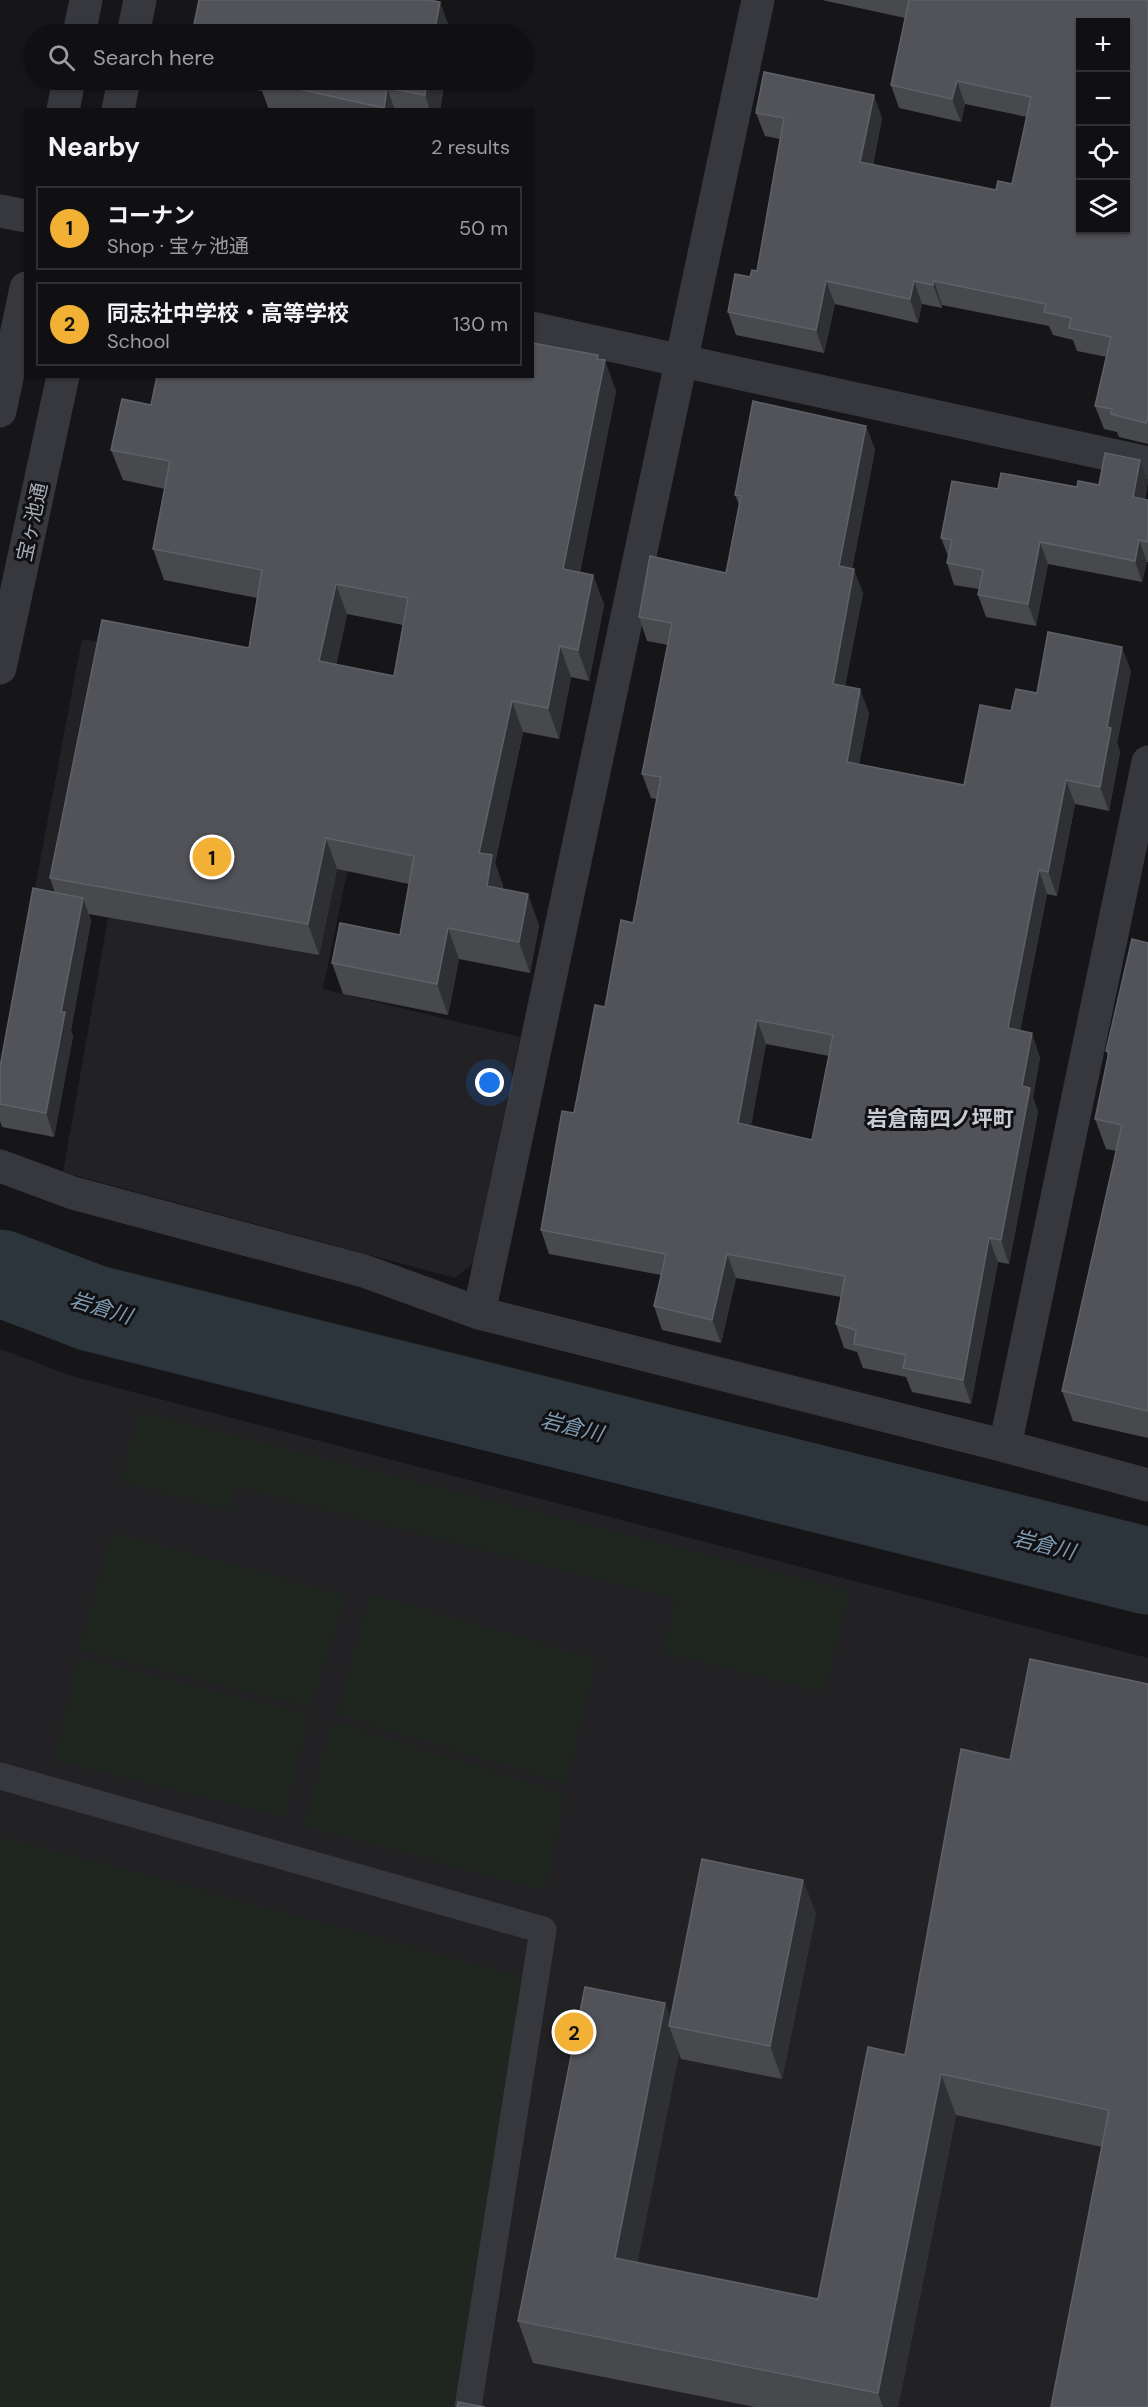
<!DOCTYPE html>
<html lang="en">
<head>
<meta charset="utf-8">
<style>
	:root { --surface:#101012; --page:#1e1e20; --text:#f1f3f6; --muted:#9c9d9f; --line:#303032; --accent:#f2b134 }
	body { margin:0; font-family:"DM Sans","Noto Sans JP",sans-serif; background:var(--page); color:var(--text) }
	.controls { position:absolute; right:18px; top:18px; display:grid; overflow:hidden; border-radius:0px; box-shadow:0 2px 4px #0004 }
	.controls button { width:54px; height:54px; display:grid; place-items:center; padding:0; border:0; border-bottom:2px solid var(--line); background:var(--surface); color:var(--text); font:30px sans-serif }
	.you { position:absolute; left:490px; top:1083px; width:21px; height:21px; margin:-15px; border:4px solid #fff; border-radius:50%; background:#1a73e8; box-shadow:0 0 0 9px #1a73e833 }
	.badge { display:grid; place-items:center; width:39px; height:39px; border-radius:50%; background:var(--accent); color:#111; font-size:20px; font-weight:700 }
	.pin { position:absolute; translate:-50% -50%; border:3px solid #fff; box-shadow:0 2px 6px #0006 }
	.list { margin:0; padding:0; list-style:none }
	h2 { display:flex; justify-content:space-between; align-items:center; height:78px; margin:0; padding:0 24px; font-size:26px }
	h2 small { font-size:20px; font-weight:400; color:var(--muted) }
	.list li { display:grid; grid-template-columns:39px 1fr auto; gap:18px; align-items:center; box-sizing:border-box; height:84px; margin:0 12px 12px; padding:0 12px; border:2px solid var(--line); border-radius:0px }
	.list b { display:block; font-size:22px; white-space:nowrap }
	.list p { margin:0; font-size:20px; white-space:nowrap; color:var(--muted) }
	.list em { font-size:20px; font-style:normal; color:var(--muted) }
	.icon { flex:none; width:33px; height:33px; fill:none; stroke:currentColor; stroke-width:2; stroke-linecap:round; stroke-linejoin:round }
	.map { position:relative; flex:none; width:1148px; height:2407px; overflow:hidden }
	.search { position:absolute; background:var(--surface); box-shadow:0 2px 4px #0004; left:24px; top:24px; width:510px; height:66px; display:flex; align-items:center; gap:15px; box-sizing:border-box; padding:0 21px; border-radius:33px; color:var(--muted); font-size:22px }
	.panel { position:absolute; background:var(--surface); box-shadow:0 2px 4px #0004; left:24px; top:108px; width:510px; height:270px; border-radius:0px }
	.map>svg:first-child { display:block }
	.built { fill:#222225 }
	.green { fill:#1e261f }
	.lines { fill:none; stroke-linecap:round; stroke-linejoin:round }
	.river { stroke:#2c353c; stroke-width:87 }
	.service { stroke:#37383d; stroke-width:27 }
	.minor { stroke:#37383d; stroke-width:33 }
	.tertiary { stroke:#37383d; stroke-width:33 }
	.wall { fill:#47494d; fill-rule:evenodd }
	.shaded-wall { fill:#2f3033 }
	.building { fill:#525359; stroke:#5f6168; stroke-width:1.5; fill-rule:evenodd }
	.labels { text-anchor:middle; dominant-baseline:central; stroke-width:6; stroke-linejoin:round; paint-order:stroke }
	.street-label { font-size:20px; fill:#a8adb8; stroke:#111113 }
	.neighbourhood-label { font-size:21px; font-weight:bold; fill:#c9ccd4; stroke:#111113 }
	.water-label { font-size:21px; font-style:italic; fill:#7f9bb3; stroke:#111113 }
</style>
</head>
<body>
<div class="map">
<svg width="1148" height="2407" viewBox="0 0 1148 2407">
	<rect width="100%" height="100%" fill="#161618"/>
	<g class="built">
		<path d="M 82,639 L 384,693 L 323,989 L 520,1037 L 473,1263 L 455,1278 L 63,1172 L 108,918 L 32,903 Z"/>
		<path d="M 0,1349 L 72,1376 L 1148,1658 L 1148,2407 L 0,2407 Z"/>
	</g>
	<g class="green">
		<path d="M 139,1411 L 849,1592 L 824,1692 L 663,1652 L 677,1598 L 237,1487 L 231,1510 L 121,1482 Z"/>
		<path d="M 112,1532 L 345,1596 L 311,1706 L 80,1649 Z"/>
		<path d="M 370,1594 L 596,1659 L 566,1783 L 337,1714 Z"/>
		<path d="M 78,1657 L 309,1714 L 285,1817 L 55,1760 Z"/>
		<path d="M 332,1721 L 565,1794 L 545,1890 L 304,1826 Z"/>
		<path d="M 0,1836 L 544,1983 L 460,2407 L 0,2407 Z"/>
	</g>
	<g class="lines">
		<path class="river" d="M 0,1273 L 92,1308 L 1148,1571"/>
		<path class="service" d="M 0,1776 L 543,1930 L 468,2407"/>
		<g class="minor">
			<path d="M 0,211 L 26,216"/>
			<path d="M 532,328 L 1148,463"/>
			<path d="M 0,1166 L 73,1193 L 364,1271 L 479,1313 L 1005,1446 L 1148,1485"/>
			<path d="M 479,1313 L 758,0"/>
			<path d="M 1005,1446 L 1148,762"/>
		</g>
		<g class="tertiary">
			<path d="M 79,34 L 86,0"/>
			<path d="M 133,34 L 140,0"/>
			<path d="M 63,110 L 69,80"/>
			<path d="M 118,110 L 124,80"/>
			<path d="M 0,411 L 26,288"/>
			<path d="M 0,668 L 63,376"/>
		</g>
	</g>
	<g class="wall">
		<path d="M 822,0 L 1148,0 L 1148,444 L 1119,437 L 1117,432 L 1104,429 L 1095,406 L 1107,357 L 1077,351 L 1073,340 L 1053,335 L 1049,326 L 942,305 L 942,308 L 922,304 L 918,323 L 835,304 L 824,353 L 736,335 L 728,312 L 750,277 L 757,271 L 780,139 L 765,136 L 756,113 L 882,118 L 873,165 L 996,190 L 1012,184 L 1027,117 L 965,104 L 961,122 L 899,108 L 891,85 L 905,18 Z"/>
		<path d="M 201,80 L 445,80 L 440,110 L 269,110 L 262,91 Z"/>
		<path d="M 599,360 L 616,391 L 580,572 L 593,575 L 604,605 L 589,681 L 571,677 L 559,739 L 523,732 L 495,863 L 503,886 L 503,889 L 539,925 L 530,973 L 459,959 L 448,1015 L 343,994 L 332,963 L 400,935 L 409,884 L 337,869 L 319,955 L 89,914 L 91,921 L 71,1030 L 73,1036 L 54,1137 L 2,1127 L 0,1121 L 0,1067 L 55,893 L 50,878 L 249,648 L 257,598 L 164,580 L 153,549 L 165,489 L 123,480 L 111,450 L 151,405 L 532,376 ZM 347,614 L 403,625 L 394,676 L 336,665 Z"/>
		<path d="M 866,426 L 875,450 L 852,569 L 863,593 L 845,686 L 869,713 L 859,764 L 964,785 L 1011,711 L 1037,693 L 1131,671 L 1117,743 L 1120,752 L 1109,811 L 1075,804 L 1057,896 L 1047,894 L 1020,1031 L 1040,1057 L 1033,1097 L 1038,1112 L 1009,1264 L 998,1262 L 971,1404 L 912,1392 L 906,1377 L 863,1368 L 857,1352 L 844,1348 L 836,1324 L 841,1297 L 736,1278 L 721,1343 L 662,1330 L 654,1306 L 661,1275 L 549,1254 L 541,1230 L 605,1007 L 633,923 L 657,799 L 651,798 L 642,774 L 668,645 L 647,641 L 639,617 L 726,573 L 739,505 L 735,495 ZM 766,1044 L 829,1056 L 812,1140 L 751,1125 Z"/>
		<path d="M 1148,481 L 1145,499 L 1148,500 L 1148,562 L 1147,562 L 1142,582 L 1048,564 L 1036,626 L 986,617 L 978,595 L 979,589 L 954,585 L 947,563 L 948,556 L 941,538 L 998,489 L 1077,487 Z"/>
		<path d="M 1148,943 L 1148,1438 L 1073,1421 L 1062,1391 L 1117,1151 L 1106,1149 L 1095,1119 L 1108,1056 L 1106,1051 Z"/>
		<path d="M 1148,1684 L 1148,2407 L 1102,2147 L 956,2115 L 898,2407 L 755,2407 L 533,2363 L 518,2321 L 670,2017 L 816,1913 L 782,2079 L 681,2059 L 679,2053 L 637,2263 L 818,2299 L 1010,1760 Z"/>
	</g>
	<g class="shaded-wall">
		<path d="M 440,2 L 452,34 L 434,34 Z"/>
		<path d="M 427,80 L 445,80 L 440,110 L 430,110 L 425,95 Z"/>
		<path d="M 957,81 L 965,104 L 961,122 L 952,99 Z"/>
		<path d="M 387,88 L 395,110 L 385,110 L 384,108 Z"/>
		<path d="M 874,95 L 882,118 L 869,185 L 860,162 Z"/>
		<path d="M 826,281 L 835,304 L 824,353 L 816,330 Z"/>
		<path d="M 914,281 L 922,304 L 918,323 L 910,299 Z"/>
		<path d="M 934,281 L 942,305 L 942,308 L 933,285 Z"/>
		<path d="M 598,355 L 603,369 L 605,360 L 616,391 L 574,600 L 563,569 Z"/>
		<path d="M 866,426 L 875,450 L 848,590 L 839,566 Z"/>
		<path d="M 1140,460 L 1148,481 L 1141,519 L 1133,497 Z"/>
		<path d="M 1139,540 L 1147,562 L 1142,582 L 1135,561 Z"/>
		<path d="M 1040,542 L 1048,564 L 1036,626 L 1028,604 Z"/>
		<path d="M 854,569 L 863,593 L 841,708 L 833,684 Z"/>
		<path d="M 593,575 L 604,605 L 589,681 L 578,650 Z"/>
		<path d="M 336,584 L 347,614 L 331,692 L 319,661 Z"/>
		<path d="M 560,646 L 571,677 L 559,739 L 548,708 Z"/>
		<path d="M 1122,647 L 1131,671 L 1117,743 L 1120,752 L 1109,811 L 1100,787 L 1107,727 Z"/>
		<path d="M 860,689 L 869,713 L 855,785 L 847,762 Z"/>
		<path d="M 512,701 L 523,732 L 495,863 L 503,886 L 498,917 L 487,886 L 479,853 Z"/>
		<path d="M 1066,780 L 1075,804 L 1057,896 L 1048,872 Z"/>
		<path d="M 326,838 L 337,869 L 319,955 L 308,924 Z"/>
		<path d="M 1039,870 L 1047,894 L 1016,1052 L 1008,1028 Z"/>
		<path d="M 528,894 L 539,925 L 530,973 L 519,942 Z"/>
		<path d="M 83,898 L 91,921 L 71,1030 L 73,1036 L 54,1137 L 46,1113 L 61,1012 Z"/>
		<path d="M 448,928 L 459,959 L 448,1015 L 437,984 Z"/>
		<path d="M 757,1020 L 766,1044 L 747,1146 L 738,1123 Z"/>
		<path d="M 1032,1033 L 1040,1057 L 1033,1097 L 1038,1112 L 1009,1264 L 1001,1240 L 1022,1086 Z"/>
		<path d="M 989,1238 L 998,1262 L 971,1404 L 963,1380 Z"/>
		<path d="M 727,1254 L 736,1278 L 721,1343 L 712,1320 Z"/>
		<path d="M 803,1880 L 816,1913 L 782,2079 L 770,2046 Z"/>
		<path d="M 665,2003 L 674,2027 L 669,2026 L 679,2053 L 630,2300 L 615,2258 Z"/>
		<path d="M 941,2074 L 956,2115 L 898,2407 L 883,2407 L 878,2393 Z"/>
	</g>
	<g class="building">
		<path d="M 199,0 L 429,0 L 440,2 L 434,34 L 192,34 Z"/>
		<path d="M 909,0 L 1148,0 L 1148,417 L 1146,423 L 1111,414 L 1112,409 L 1095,406 L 1111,337 L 1069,328 L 1071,318 L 1044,312 L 1046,304 L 934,281 L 933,285 L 914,281 L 910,299 L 826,281 L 816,330 L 728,312 L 735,274 L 750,277 L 752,270 L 757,271 L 784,118 L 756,113 L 764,72 L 874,95 L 860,162 L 996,190 L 998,181 L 1012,184 L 1031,97 L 957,81 L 952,99 L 891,85 ZM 1080,22 L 1125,22 L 1125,230 L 1080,230 Z"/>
		<path d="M 258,80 L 427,80 L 425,95 L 387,88 L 384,108 Z"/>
		<path d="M 532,343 L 598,355 L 597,359 L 605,360 L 563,569 L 593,575 L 578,650 L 560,646 L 548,708 L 512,701 L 479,853 L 492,855 L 487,886 L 528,894 L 519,942 L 448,928 L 437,984 L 332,963 L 340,923 L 400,935 L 414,856 L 326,838 L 308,924 L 50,878 L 102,620 L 249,648 L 262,570 L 153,549 L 170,461 L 111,450 L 122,399 L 151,405 L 157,376 L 532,376 ZM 336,584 L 408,598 L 394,676 L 319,661 Z"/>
		<path d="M 753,401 L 866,426 L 839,566 L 854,569 L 833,684 L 860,689 L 847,762 L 964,785 L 980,705 L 1011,711 L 1016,689 L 1037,693 L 1048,632 L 1122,647 L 1107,727 L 1111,728 L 1100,787 L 1066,780 L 1048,872 L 1039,870 L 1008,1028 L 1032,1033 L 1022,1086 L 1030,1088 L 1001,1240 L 989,1238 L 963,1380 L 903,1368 L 906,1355 L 854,1344 L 856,1330 L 836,1324 L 845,1276 L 727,1254 L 712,1320 L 654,1306 L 666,1254 L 541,1230 L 562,1111 L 574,1113 L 595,1005 L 605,1007 L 621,920 L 633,923 L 661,777 L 642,774 L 672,623 L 639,617 L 650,556 L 726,573 L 741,496 L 735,495 ZM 757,1020 L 833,1035 L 812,1140 L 738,1123 Z"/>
		<path d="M 1105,453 L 1140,460 L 1133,497 L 1148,500 L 1148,536 L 1147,542 L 1139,540 L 1135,561 L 1040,542 L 1028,604 L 978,595 L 983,570 L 947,563 L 952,540 L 941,538 L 952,481 L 998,489 L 1001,473 L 1077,487 L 1078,481 L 1099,485 Z"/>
		<path d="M 33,888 L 83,898 L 61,1012 L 65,1012 L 46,1113 L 0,1104 L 0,1067 Z"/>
		<path d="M 1132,939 L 1148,943 L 1148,1411 L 1062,1391 L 1122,1125 L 1095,1119 L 1109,1052 L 1106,1051 Z"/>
		<path d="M 1030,1659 L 1148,1684 L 1148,2407 L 1051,2407 L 1109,2110 L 941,2074 L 878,2393 L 518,2321 L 585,1987 L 665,2003 L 615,2258 L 818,2299 L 868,2047 L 905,2055 L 961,1749 L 1010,1760 Z"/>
		<path d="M 702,1859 L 803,1880 L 770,2046 L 669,2026 Z"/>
		<path d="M 458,2402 L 485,2407 L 457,2407 Z"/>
	</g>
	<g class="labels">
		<g class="street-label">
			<text transform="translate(32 522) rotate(-78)">宝ヶ池通</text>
		</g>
		<g class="neighbourhood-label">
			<text x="940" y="1119">岩倉南四ノ坪町</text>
		</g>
		<g class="water-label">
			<text transform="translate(101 1308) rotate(17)">岩倉川</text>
			<text transform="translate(572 1427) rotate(14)">岩倉川</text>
			<text transform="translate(1044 1545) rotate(14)">岩倉川</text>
		</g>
	</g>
</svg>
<div class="controls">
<button>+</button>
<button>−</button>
<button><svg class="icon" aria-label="locate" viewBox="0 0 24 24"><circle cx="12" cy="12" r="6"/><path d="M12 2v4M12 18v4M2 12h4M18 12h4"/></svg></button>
<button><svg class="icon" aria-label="layers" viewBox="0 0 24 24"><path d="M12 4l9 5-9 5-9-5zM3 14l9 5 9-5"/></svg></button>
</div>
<div class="you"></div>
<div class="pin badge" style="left:212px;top:857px">1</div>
<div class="pin badge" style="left:574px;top:2032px">2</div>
<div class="search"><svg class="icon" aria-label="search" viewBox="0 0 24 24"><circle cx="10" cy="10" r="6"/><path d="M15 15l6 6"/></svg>Search here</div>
<section class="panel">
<h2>Nearby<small>2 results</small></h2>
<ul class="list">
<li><span class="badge">1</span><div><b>コーナン</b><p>Shop · 宝ヶ池通</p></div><em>50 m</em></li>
<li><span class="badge">2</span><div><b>同志社中学校・高等学校</b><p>School</p></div><em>130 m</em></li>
</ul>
</section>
</div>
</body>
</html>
